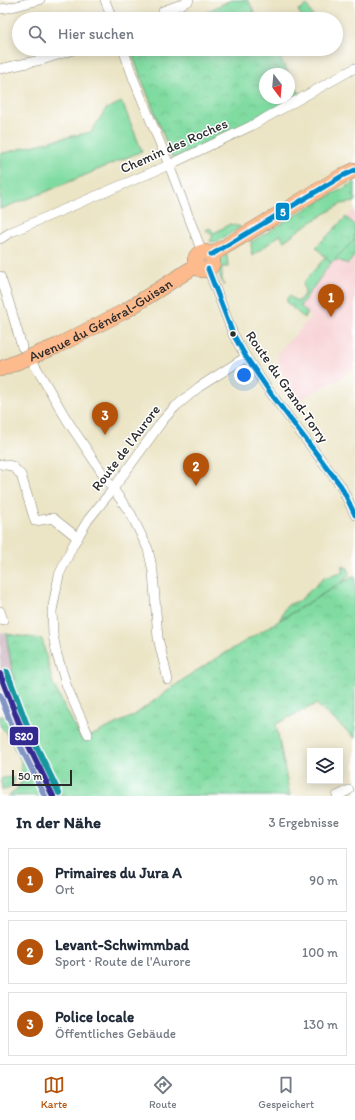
<!DOCTYPE html>
<html lang="de">
<head>
<meta charset="utf-8">
<style>
	:root { --surface:#fff; --page:#f2f2f3; --text:#1f2937; --muted:#747a83; --line:#e0e1e3; --accent:#b45309 }
	body { margin:0; font-family:Itim,sans-serif; background:var(--page); color:var(--text) }
	.controls { position:absolute; right:12px; bottom:12px; display:grid; overflow:hidden; border-radius:0px; box-shadow:0 2px 10px #0003 }
	.controls button { width:36px; height:36px; display:grid; place-items:center; padding:0; border:0; border-bottom:1px solid var(--line); background:var(--surface); color:var(--text); font:20px sans-serif }
	.compass { position:absolute; left:259px; top:68px; width:36px; height:36px; border-radius:50%; background:var(--surface); box-shadow:0 2px 10px #0003; rotate:164deg }
	.scale { position:absolute; left:12px; bottom:10px; width:60px; box-sizing:border-box; padding-left:4px; border:2px solid #2b2b2b; border-top:0; font-size:11px; line-height:14px; white-space:nowrap; color:#2b2b2b; -webkit-text-stroke:3px #fff; paint-order:stroke }
	.you { position:absolute; left:244px; top:375px; width:14px; height:14px; margin:-10px; border:3px solid #fff; border-radius:50%; background:#1a73e8; box-shadow:0 0 0 6px #1a73e833 }
	.badge { display:grid; place-items:center; width:26px; height:26px; border-radius:50%; background:var(--accent); color:#fff; font-size:13px; font-weight:700 }
	.pin { position:absolute; translate:-50% -33px; filter:drop-shadow(0 1px 2px #0008) }
	.pin::after { content:''; position:absolute; top:21px; width:14px; height:12px; background:inherit; clip-path:polygon(0 0,100% 0,50% 100%) }
	.list { margin:0; padding:0; list-style:none }
	h2 { display:flex; justify-content:space-between; align-items:center; height:52px; margin:0; padding:0 16px; font-size:17px }
	h2 small { font-size:13px; font-weight:400; color:var(--muted) }
	.list li { display:grid; grid-template-columns:26px 1fr auto; gap:12px; align-items:center; box-sizing:border-box; height:64px; margin:0 8px 8px; padding:0 8px; border:1px solid var(--line); border-radius:0px }
	.list b { display:block; font-size:15px; white-space:nowrap }
	.list p { margin:0; font-size:13px; white-space:nowrap; color:var(--muted) }
	.list em { font-size:13px; font-style:normal; color:var(--muted) }
	.icon { flex:none; width:22px; height:22px; fill:none; stroke:currentColor; stroke-width:2; stroke-linecap:round; stroke-linejoin:round }
	.map { position:relative; flex:none; width:355px; height:796px; overflow:hidden }
	.search { position:absolute; background:var(--surface); box-shadow:0 2px 10px #0003; left:12px; right:12px; top:12px; height:44px; display:flex; align-items:center; gap:10px; box-sizing:border-box; padding:0 14px; border-radius:22px; color:var(--muted); font-size:15px }
	.sheet { height:268px; background:var(--surface) }
	nav { display:flex; justify-content:space-around; align-items:center; box-sizing:border-box; height:56px; border-top:1px solid var(--line); background:var(--surface); font-size:11px; color:var(--muted) }
	nav a { display:grid; justify-items:center; gap:2px }
	nav .on { color:var(--accent) }
	.map>svg:first-child { display:block }
	.built { fill:#f7cfd1 }
	.railway { fill:#d2bdc6 }
	.grass { fill:url(#grass-tufts); stroke:#568366 }
	.park { fill:url(#park-crowns); stroke:#568366 }
	.garden { fill:#80dba1; stroke:#568366 }
	.lines { fill:none; stroke-linecap:round; stroke-linejoin:round }
	.minor-casing { stroke:#8b8878; stroke-width:10 }
	.primary-casing { stroke:#8b8878; stroke-width:16 }
	.minor { stroke:#fff; stroke-width:9 }
	.primary { stroke:#fcba8d; stroke-width:15 }
	.bus-1-casing { stroke:#fff; stroke-width:8 }
	.bus-1 { stroke:#008ac9; stroke-width:5 }
	.rail-1-casing { stroke:#fff; stroke-width:9 }
	.rail-2-casing { stroke:#fff; stroke-width:9 }
	.rail-3-casing { stroke:#fff; stroke-width:9 }
	.rail-1 { stroke:#322a90; stroke-width:6 }
	.rail-2 { stroke:#8296c5; stroke-width:6 }
	.rail-3 { stroke:#18969e; stroke-width:6 }
	.bus-dot { fill:#2b2b2b; stroke:#fff; stroke-width:1.5 }
	.labels { text-anchor:middle; dominant-baseline:central; stroke-width:3; stroke-linejoin:round; paint-order:stroke }
	.street-label { font-size:14px; fill:#2b2b2b; stroke:#fff }
	.line-badge { stroke:#fff; stroke-width:1.5 }
	.badge-label { font-size:11px; text-anchor:middle; font-weight:bold; fill:#fff }
</style>
</head>
<body>
<div class="map">
<svg width="355" height="796" viewBox="0 0 355 796">
	<defs>
		<pattern id="grass-tufts" width="24" height="20" patternUnits="userSpaceOnUse"><rect width="24" height="20" fill="#80dba1"/><path d="M3 7l-1-3M5 7V3M7 7l1-3M15 17l-1-3M17 17v-4M19 17l1-3" fill="none" stroke="#6fbc8b"/></pattern>
		<pattern id="park-crowns" width="20" height="18" patternUnits="userSpaceOnUse"><rect width="20" height="18" fill="#80dba1"/><path d="M2 6a3 3 0 1 1 6 0M12 15a3 3 0 1 1 6 0" fill="none" stroke="#6fbc8b"/></pattern>
	</defs>
	<rect width="100%" height="100%" fill="#fff"/>
	<filter id="ink" filterUnits="userSpaceOnUse"><feTurbulence type="fractalNoise" baseFrequency=".025" numOctaves="2"/><feDisplacementMap in="SourceGraphic" scale="8" xChannelSelector="R" yChannelSelector="G"/><feConvolveMatrix kernelMatrix="1 2 1 2 8 2 1 2 1" color-interpolation-filters="sRGB"/></filter>
	<filter id="wash" filterUnits="userSpaceOnUse"><feTurbulence type="fractalNoise" baseFrequency=".012" numOctaves="4" result="noise"/><feDisplacementMap in="SourceGraphic" scale="16" xChannelSelector="R" yChannelSelector="G"/><feGaussianBlur stdDeviation="0.9" result="paint"/><feColorMatrix in="noise" values="0 0 0 0 0 0 0 0 0 0 0 0 0 0 0 0 0 1.4 0 .05"/><feComposite in="paint" operator="in"/></filter>
	<g filter="url(#wash)">
		<rect width="100%" height="100%" fill="#ebe4c5"/>
		<path class="built" d="M 355,209 L 355,366 L 338,380 L 295,401 L 278,364 L 278,353 L 311,317 L 298,308 L 331,263 L 316,247 Z"/>
		<path class="railway" d="M 0,632 L 6,634 L 18,704 L 44,765 L 63,796 L 47,796 L 25,758 L 10,729 L 0,695 Z"/>
		<g class="grass">
			<path d="M 355,182 L 355,202 L 341,204 L 303,227 L 284,241 L 280,235 L 252,256 L 251,242 L 309,207 Z"/>
			<path d="M 230,224 L 241,227 L 218,241 L 211,242 L 210,241 L 213,236 L 206,230 L 210,228 L 214,233 Z"/>
			<path d="M 355,228 L 355,255 L 348,264 L 338,260 L 333,261 L 330,264 L 300,306 L 308,313 L 304,318 L 287,303 L 287,298 L 289,296 L 298,302 L 305,293 L 303,283 L 330,252 Z"/>
			<path d="M 227,254 L 228,267 L 222,267 L 222,279 L 224,285 L 223,285 C 218,271 213,264 227,254 Z"/>
			<path d="M 342,566 L 348,568 L 349,575 L 343,582 L 280,620 L 285,608 L 288,605 L 300,600 L 324,578 L 344,572 Z"/>
			<path d="M 0,716 L 12,717 L 45,793 L 40,796 L 7,796 L 11,795 L 11,793 L 18,788 L 21,782 L 21,760 L 5,731 L 0,726 Z"/>
			<path d="M 12,777 L 14,779 C 14,787 9,790 2,790 L 1,779 L 3,778 Z"/>
		</g>
		<g class="park">
			<path d="M 231,0 L 248,0 L 258,19 L 192,19 Z"/>
			<path d="M 307,5 L 313,17 L 308,19 L 303,19 L 298,10 Z"/>
			<path d="M 130,49 L 275,49 L 289,74 L 265,74 L 265,98 L 289,98 L 289,75 L 300,94 L 266,114 L 173,160 Z"/>
			<path d="M 346,217 L 355,225 L 355,239 L 331,263 L 316,247 Z"/>
			<path d="M 355,576 L 355,738 L 316,704 L 276,724 L 290,796 L 63,796 L 44,765 L 18,704 L 6,634 L 42,639 L 53,684 L 82,740 L 133,716 L 191,674 L 343,582 Z"/>
		</g>
		<path class="garden" d="M 122,102 L 142,151 L 43,193 L 0,209 L 0,154 L 55,140 L 91,132 L 106,109 Z"/>
	</g>
	<g filter="url(#ink)">
		<g class="lines">
			<g class="minor-casing">
				<g id="minor">
					<path d="M 105,0 L 112,19"/>
					<path d="M 0,9 L 8,8 L 40,0"/>
					<path d="M 163,11 L 182,4 L 189,0"/>
					<path d="M 123,49 L 134,80 L 169,165 L 202,252"/>
					<path d="M 0,69 L 45,59 L 76,49"/>
					<path d="M 0,239 L 11,232 L 169,165 L 251,126 L 355,68"/>
					<path d="M 208,269 L 233,334 L 246,357 L 272,395 L 341,486 L 355,515"/>
					<path d="M 0,276 L 8,299 L 22,347"/>
					<path d="M 30,357 L 67,420 L 113,489 L 131,514 L 148,549 L 153,572 L 158,638 L 168,680"/>
					<path d="M 0,464 L 12,466 L 21,475 L 35,521 L 53,518 L 78,538"/>
					<path d="M 0,611 L 3,620"/>
					<path d="M 88,734 L 67,687 L 57,655 L 53,635 L 52,611 L 59,575 L 73,545 L 88,520 L 113,489 L 163,420 L 175,407 L 199,387 L 246,357"/>
					<path d="M 337,796 L 349,790"/>
				</g>
			</g>
			<g class="primary-casing">
				<g id="primary">
					<circle cx="204" cy="261" r="9"/>
					<path d="M 211,255 L 342,176 L 355,170"/>
					<path id="s1" d="M 0,369 L 57,346 L 125,311 L 197,265"/>
				</g>
			</g>
			<use href="#minor" class="minor"/>
			<use href="#primary" class="primary"/>
			<g class="bus-1-casing">
				<g id="bus-1">
					<path d="M 211,255 L 342,176 L 355,170"/>
					<path d="M 208,269 L 233,334 L 246,357 L 272,395 L 341,486 L 355,515"/>
				</g>
			</g>
			<use href="#bus-1" class="bus-1"/>
			<g class="rail-1-casing">
				<path id="rail-1" d="M 0,674 L 24,736 L 53,796"/>
			</g>
			<g class="rail-2-casing">
				<path id="rail-2" d="M 0,695 L 17,739 L 45,796"/>
			</g>
			<g class="rail-3-casing">
				<path id="rail-3" d="M 7,672 L 30,733 L 59,793"/>
			</g>
			<use href="#rail-1" class="rail-1"/>
			<use href="#rail-2" class="rail-2"/>
			<use href="#rail-3" class="rail-3"/>
		</g>
	</g>
	<circle class="bus-dot" cx="233" cy="334" r="3.5"/>
	<g class="labels">
		<g class="street-label">
			<text transform="translate(174 146) rotate(-24)">Chemin des Roches</text>
			<text stroke="none"><textPath href="#s1" startOffset="112">Avenue du Général-Guisan</textPath></text>
			<text transform="translate(287 387) rotate(55)">Route du Grand-Torry</text>
			<text transform="translate(126 448) rotate(-53)">Route de l'Aurore</text>
		</g>
	</g>
	<g class="line-badge">
		<rect x="275" y="202" width="15" height="19" rx="4" fill="#008ac9"/>
		<rect x="9" y="726" width="30" height="20" rx="4" fill="#322a90"/>
	</g>
	<g class="badge-label">
		<text x="283" y="216">5</text>
		<text x="24" y="740">S20</text>
	</g>
</svg>
<div class="controls">
<button><svg class="icon" aria-label="layers" viewBox="0 0 24 24"><path d="M12 4l9 5-9 5-9-5zM3 14l9 5 9-5"/></svg></button>
</div>
<svg class="compass" viewBox="-18 -18 36 36"><path d="M0-13l5 13h-10z" fill="#e53935"/><path d="M0 13l5-13h-10z" fill="#747a83"/></svg>
<div class="scale">50 m</div>
<div class="you"></div>
<div class="pin badge" style="left:331px;top:317px">1</div>
<div class="pin badge" style="left:196px;top:486px">2</div>
<div class="pin badge" style="left:105px;top:435px">3</div>
<div class="search"><svg class="icon" aria-label="search" viewBox="0 0 24 24"><circle cx="10" cy="10" r="6"/><path d="M15 15l6 6"/></svg>Hier suchen</div>
</div>
<section class="sheet">
<h2>In der Nähe<small>3 Ergebnisse</small></h2>
<ul class="list">
<li><span class="badge">1</span><div><b>Primaires du Jura A</b><p>Ort</p></div><em>90 m</em></li>
<li><span class="badge">2</span><div><b>Levant-Schwimmbad</b><p>Sport · Route de l'Aurore</p></div><em>100 m</em></li>
<li><span class="badge">3</span><div><b>Police locale</b><p>Öffentliches Gebäude</p></div><em>130 m</em></li>
</ul>
</section>
<nav>
<a class="on"><svg class="icon" aria-label="map" viewBox="0 0 24 24"><path d="M3 6l6-2 6 2 6-2v14l-6 2-6-2-6 2zM9 4v14M15 6v14"/></svg>Karte</a>
<a><svg class="icon" aria-label="directions" viewBox="0 0 24 24"><path d="M12 3l9 9-9 9-9-9zM9 14v-3h6M13 9l2 2-2 2"/></svg>Route</a>
<a><svg class="icon" aria-label="saved" viewBox="0 0 24 24"><path d="M7 4h10v16l-5-4-5 4z"/></svg>Gespeichert</a>
</nav>
</body>
</html>
